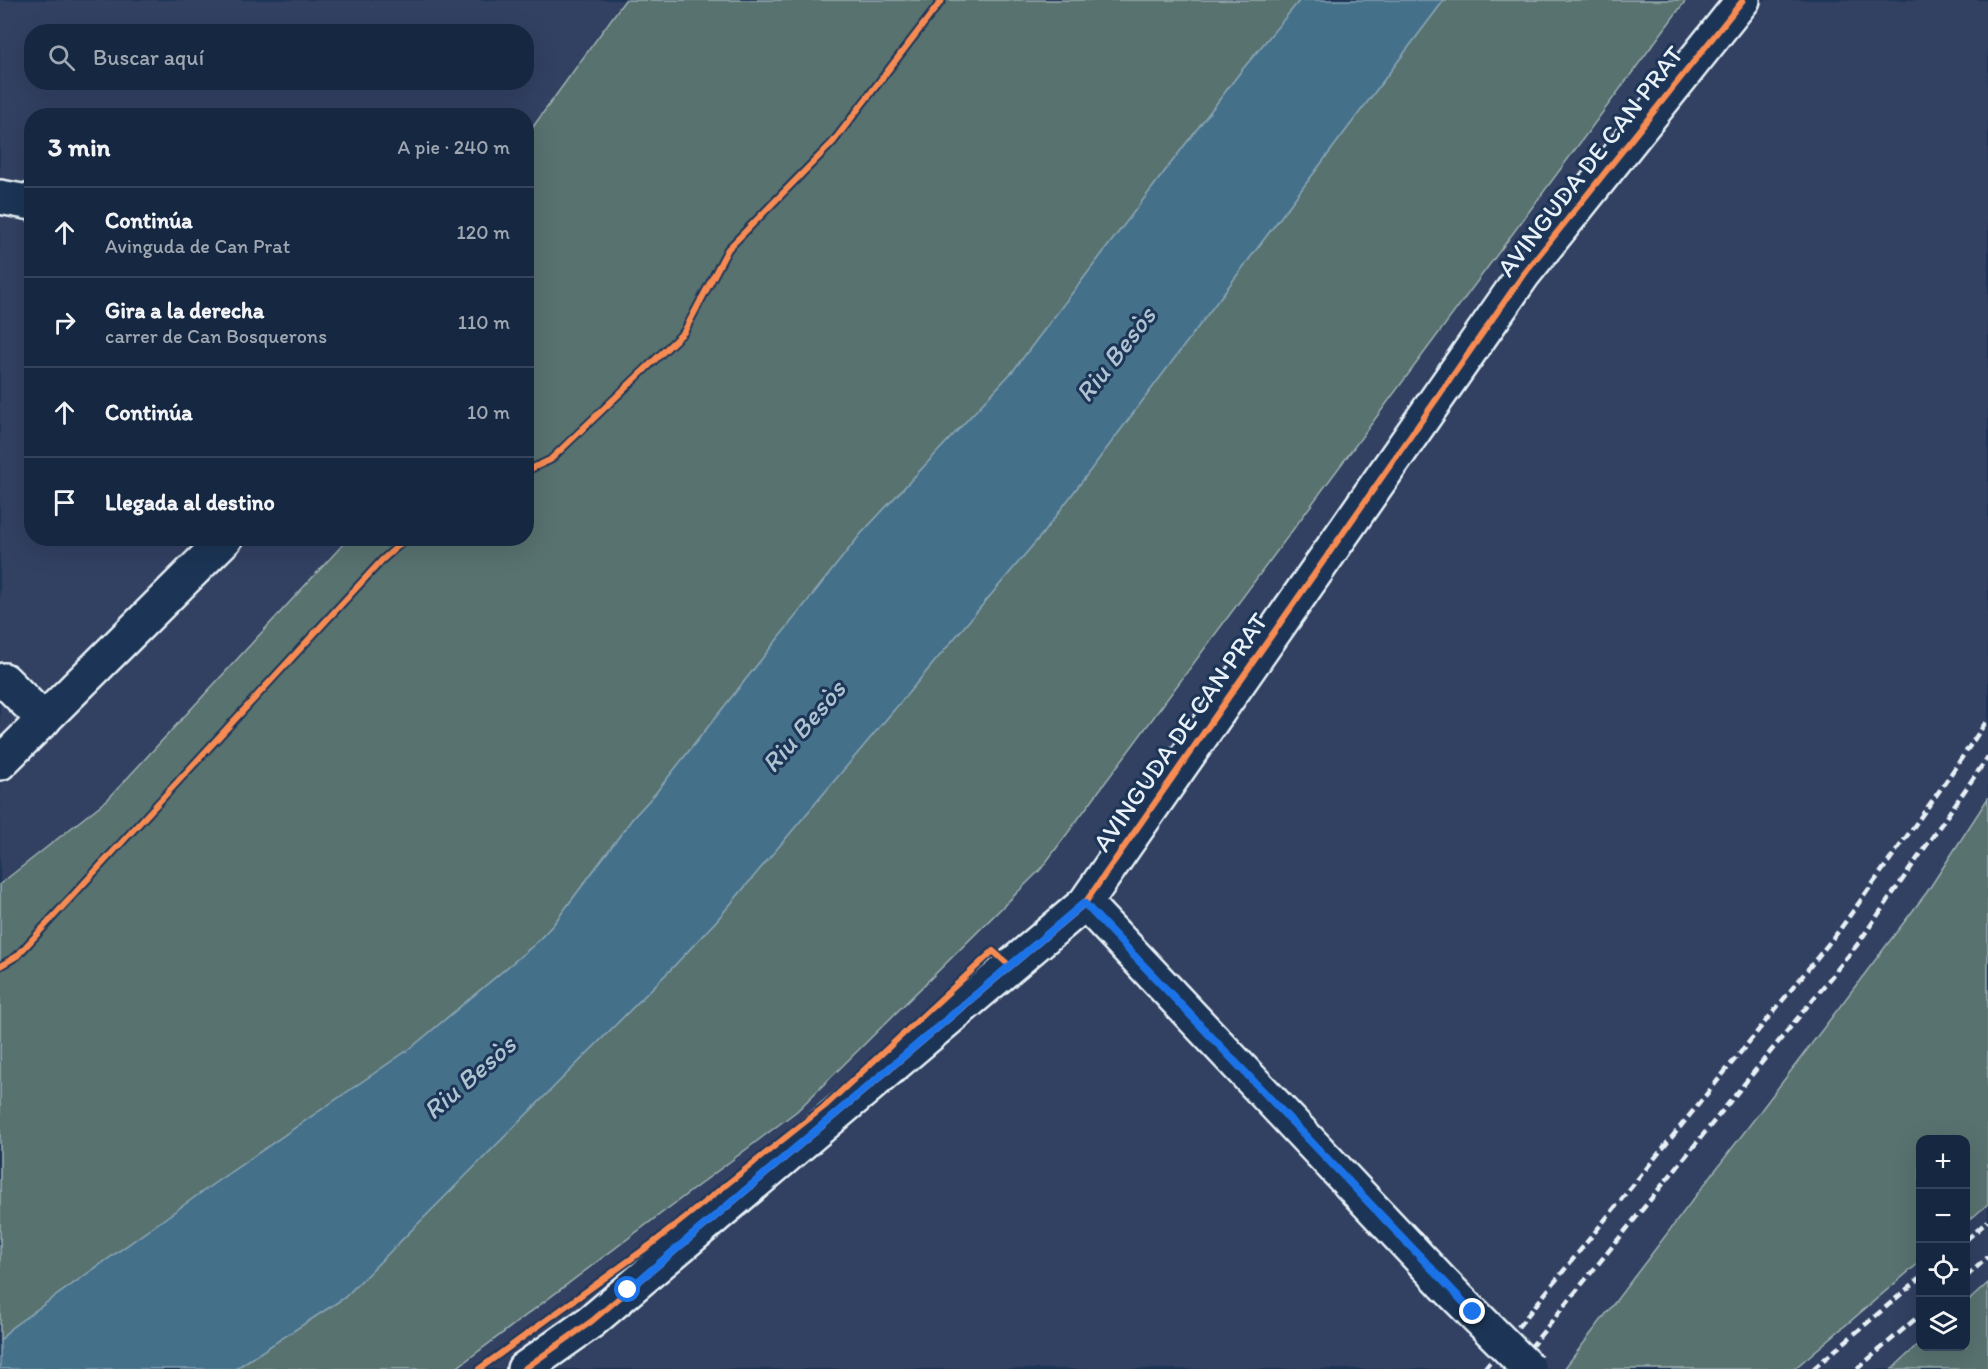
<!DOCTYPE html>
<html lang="es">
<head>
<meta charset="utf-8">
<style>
	:root { --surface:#162841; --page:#23344c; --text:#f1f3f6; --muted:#9ea6b1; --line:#35445a }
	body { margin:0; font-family:Itim,sans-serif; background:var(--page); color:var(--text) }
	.controls { position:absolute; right:18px; bottom:18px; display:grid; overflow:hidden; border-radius:12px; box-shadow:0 6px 24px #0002 }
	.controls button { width:54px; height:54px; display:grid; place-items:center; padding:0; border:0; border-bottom:2px solid var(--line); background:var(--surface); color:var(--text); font:30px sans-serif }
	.stop { position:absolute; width:18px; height:18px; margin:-14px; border:4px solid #1a73e8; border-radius:50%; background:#fff }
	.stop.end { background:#1a73e8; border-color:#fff; box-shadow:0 2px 6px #0008 }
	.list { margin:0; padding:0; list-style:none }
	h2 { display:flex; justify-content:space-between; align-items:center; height:78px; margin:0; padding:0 24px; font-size:26px }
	h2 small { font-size:20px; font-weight:400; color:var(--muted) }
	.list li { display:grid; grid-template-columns:39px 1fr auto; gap:18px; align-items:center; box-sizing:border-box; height:90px; padding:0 24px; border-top:2px solid var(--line) }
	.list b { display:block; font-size:22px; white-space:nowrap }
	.list p { margin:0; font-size:20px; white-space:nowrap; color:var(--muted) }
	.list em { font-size:20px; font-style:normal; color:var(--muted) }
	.icon { flex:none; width:33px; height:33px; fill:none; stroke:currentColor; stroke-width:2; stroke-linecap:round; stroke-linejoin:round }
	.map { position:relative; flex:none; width:1988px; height:1369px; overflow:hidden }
	.search { position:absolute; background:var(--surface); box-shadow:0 6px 24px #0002; left:24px; top:24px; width:510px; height:66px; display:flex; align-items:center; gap:15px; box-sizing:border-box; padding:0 21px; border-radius:24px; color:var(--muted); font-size:22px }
	.panel { position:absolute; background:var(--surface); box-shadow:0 6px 24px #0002; left:24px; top:108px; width:510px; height:438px; border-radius:24px }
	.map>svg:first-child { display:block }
	.built { fill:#314162; fill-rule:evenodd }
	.green { fill:#59726f; stroke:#a0b2b4; stroke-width:1.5 }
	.water { fill:#45708a; stroke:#86a4b6; stroke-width:1.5 }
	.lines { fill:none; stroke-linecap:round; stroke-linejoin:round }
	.minor-casing { stroke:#e8f1f8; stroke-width:38 }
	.minor { stroke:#1d3557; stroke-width:33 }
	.rail { stroke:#e8f1f8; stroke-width:4.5; stroke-dasharray:9 4.5; stroke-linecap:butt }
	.minor-bridge-casing { stroke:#e8f1f8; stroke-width:38; stroke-linecap:butt }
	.minor-bridge { stroke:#1d3557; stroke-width:33 }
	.cycleway-casing { stroke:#1d3557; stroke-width:10 }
	.cycleway { stroke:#f68b52; stroke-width:6 }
	.route { stroke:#1a73e8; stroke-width:8 }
	.labels { text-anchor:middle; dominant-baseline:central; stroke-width:6; stroke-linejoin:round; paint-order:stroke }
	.street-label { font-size:26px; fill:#e8f1f8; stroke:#1d3557 }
	.water-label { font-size:27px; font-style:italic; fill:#afc4d2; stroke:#1d3557 }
</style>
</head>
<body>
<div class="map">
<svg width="1988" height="1369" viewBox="0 0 1988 1369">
	<rect width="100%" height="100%" fill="#1d3557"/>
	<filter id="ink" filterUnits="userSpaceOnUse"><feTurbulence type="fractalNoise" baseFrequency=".0167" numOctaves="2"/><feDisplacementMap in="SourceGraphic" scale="12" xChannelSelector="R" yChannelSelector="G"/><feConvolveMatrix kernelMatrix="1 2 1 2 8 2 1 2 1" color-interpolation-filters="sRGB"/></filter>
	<g filter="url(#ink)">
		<g class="built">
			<path d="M 0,0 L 625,0 L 527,135 L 526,116 L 32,116 L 32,538 L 348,539 L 108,799 L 0,884 ZM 32,32 L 526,32 L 526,82 L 32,82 Z"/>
			<path d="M 1686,0 L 1988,0 L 1988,798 L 1927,892 L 1564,1369 L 455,1369 L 797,1111 L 1041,869 Z"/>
			<path d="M 1988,1204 L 1988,1283 L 1966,1303 L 1966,1224 Z"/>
			<path d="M 1920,1262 L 1920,1343 L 1892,1369 L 1794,1369 Z"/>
		</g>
		<g class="green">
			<path d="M 625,0 L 1300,0 L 1242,70 L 1013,371 L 860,535 L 655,794 L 633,818 L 553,925 L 534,945 L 411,1048 L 212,1185 L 11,1328 L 0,1341 L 0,884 L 108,799 L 348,539 L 526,538 L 527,135 Z"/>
			<path d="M 1444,0 L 1686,0 L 1041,869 L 797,1111 L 455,1369 L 235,1369 L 344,1298 L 672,968 L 717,920 L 1043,533 Z"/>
			<path d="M 1988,798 L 1988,1204 L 1966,1223 L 1966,1140 L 1920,1140 L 1920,1262 L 1794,1369 L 1564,1369 L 1927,892 Z"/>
			<path d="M 1988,1283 L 1988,1369 L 1892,1369 L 1920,1343 L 1920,1346 L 1966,1346 L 1966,1303 Z"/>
		</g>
		<path class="water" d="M 1300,0 L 1444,0 L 1043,533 L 717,920 L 672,968 L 344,1298 L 235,1369 L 0,1369 L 0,1341 L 11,1328 L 212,1185 L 411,1048 L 534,945 L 553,925 L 633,818 L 655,794 L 860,535 L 1013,371 L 1242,70 Z"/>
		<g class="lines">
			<g class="minor-casing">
				<g id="minor">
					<path d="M 0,197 L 32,203"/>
					<path d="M 4,680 L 44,720"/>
					<path d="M 0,763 L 226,538"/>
					<path d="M 1085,903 L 1444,1284"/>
					<path d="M 524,1369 L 592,1321 L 1085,903 L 1523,275 L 1743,0"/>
				</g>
			</g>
			<use href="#minor" class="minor"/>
			<g class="rail">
				<path d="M 1966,1240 L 1988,1221"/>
				<path d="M 1966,1277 L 1988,1257"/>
				<path d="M 1484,1369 L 1838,932 L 1940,790 L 1988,719"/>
				<path d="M 1513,1369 L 1857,945 L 1988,757"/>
				<path d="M 1813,1369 L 1920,1278"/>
				<path d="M 1857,1369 L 1920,1315"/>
			</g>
			<g class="minor-bridge-casing">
				<path id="minor-bridge" d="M 1444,1284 L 1529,1369"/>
			</g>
			<use href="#minor-bridge" class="minor-bridge"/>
			<g class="cycleway-casing">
				<g id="cycleway">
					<path d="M 526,471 L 550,460 L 684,332 L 728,249 L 833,142 L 942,0"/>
					<path d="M 0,966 L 17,956 L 382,560 L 407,538"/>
					<path d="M 479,1369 L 653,1243 L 825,1106 L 993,951 L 1010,966"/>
					<path d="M 524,1369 L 592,1321 L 1085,903 L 1523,275 L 1743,0"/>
				</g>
			</g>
			<use href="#cycleway" class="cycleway"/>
		</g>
	</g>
	<g class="lines" filter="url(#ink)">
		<path class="route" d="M 628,1290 L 1084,903 L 1473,1312"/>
	</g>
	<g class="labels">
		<g class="street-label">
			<text transform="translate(1590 161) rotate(-52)">AVINGUDA DE CAN PRAT</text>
			<text transform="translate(1180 732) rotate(-55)">AVINGUDA DE CAN PRAT</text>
		</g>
		<g class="water-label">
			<text transform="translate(1115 354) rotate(-52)">Riu Besòs</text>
			<text transform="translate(803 726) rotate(-49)">Riu Besòs</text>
			<text transform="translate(469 1077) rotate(-41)">Riu Besòs</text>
		</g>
	</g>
</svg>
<div class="controls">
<button>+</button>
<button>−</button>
<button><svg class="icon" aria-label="locate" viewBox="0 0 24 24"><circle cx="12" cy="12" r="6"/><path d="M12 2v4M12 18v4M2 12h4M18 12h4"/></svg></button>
<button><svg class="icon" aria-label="layers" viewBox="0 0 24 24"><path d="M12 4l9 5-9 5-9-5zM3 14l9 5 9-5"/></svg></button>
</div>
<div class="stop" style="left:628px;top:1290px"></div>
<div class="stop end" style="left:1473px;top:1312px"></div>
<div class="search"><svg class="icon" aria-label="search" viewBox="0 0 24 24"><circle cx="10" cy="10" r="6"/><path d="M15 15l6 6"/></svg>Buscar aquí</div>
<section class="panel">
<h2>3 min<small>A pie · 240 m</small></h2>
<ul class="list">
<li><svg class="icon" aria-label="ahead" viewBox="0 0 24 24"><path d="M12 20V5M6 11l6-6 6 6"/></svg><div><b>Continúa</b><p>Avinguda de Can Prat</p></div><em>120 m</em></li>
<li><svg class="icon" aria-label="right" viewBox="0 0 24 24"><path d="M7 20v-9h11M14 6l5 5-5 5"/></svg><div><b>Gira a la derecha</b><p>carrer de Can Bosquerons</p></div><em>110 m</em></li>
<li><svg class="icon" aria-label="ahead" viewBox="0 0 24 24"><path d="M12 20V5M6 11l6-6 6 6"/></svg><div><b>Continúa</b></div><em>10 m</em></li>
<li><svg class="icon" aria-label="arrive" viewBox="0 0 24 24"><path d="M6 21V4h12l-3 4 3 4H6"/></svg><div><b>Llegada al destino</b></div></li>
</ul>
</section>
</div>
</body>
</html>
